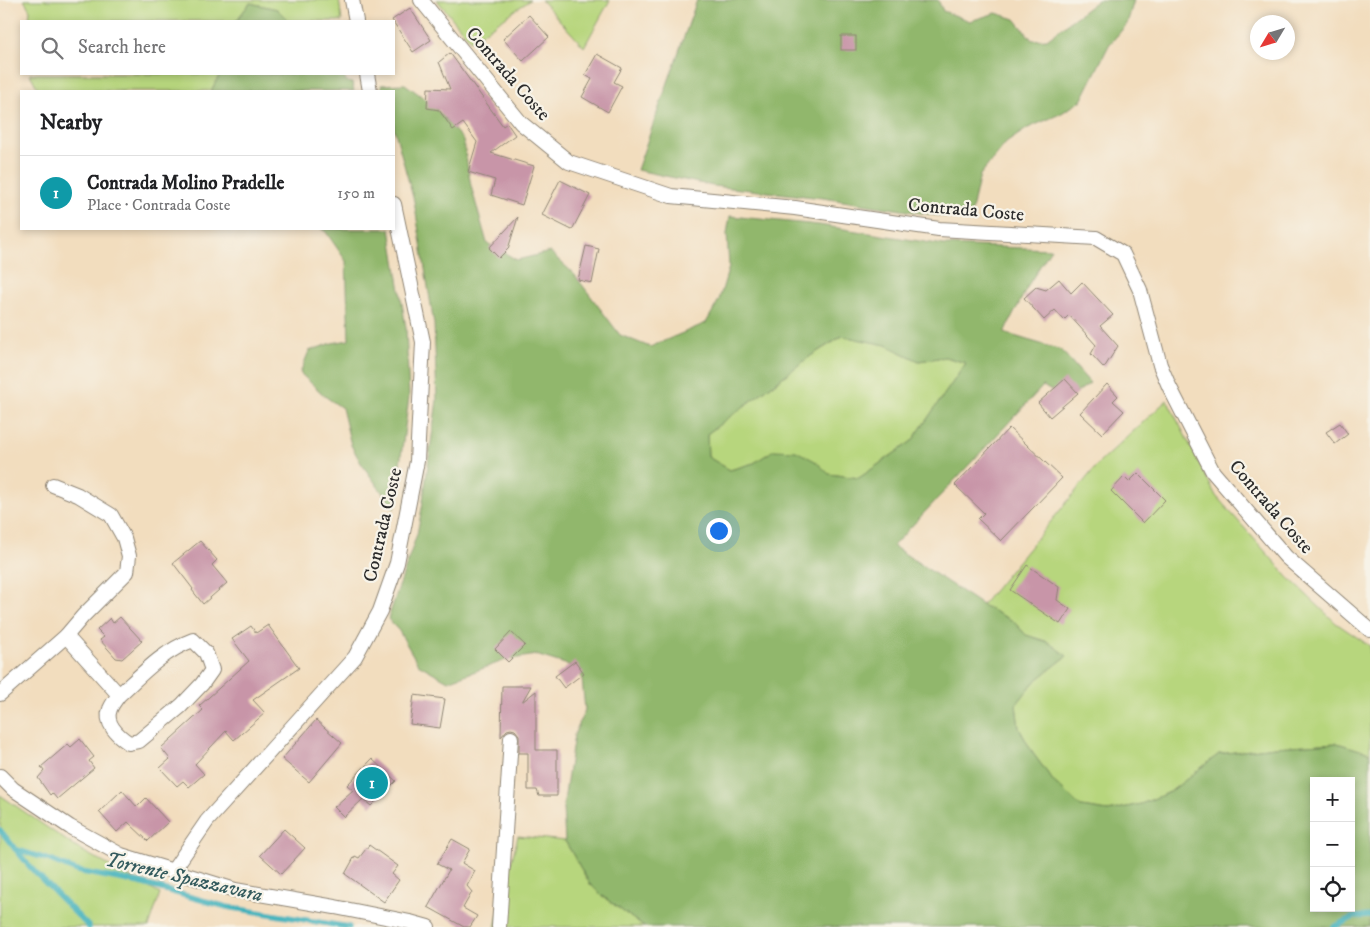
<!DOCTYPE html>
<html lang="en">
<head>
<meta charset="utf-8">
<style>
	:root { --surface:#fff; --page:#f2f2f2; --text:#202124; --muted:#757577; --line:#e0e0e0; --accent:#db2777 }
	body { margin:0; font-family:"IM FELL DW Pica",serif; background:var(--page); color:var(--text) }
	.controls { position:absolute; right:15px; bottom:15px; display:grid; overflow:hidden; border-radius:0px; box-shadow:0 2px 8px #0003 }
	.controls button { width:45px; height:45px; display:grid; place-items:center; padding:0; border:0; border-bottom:1px solid var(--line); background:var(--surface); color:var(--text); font:25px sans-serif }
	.compass { position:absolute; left:1250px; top:15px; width:45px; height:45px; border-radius:50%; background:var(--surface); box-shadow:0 2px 8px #0003; rotate:232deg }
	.you { position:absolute; left:718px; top:530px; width:18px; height:18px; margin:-12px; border:4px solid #fff; border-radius:50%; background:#1a73e8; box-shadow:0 0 0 8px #1a73e833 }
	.badge { display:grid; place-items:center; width:32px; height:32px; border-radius:50%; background:var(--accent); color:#fff; font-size:16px; font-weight:700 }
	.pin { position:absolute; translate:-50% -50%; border:2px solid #fff; box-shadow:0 1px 5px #0006 }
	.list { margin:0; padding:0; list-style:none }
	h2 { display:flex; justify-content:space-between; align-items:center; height:65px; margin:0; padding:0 20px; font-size:21px }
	h2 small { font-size:16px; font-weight:400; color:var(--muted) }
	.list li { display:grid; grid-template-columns:32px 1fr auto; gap:15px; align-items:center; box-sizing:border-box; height:75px; padding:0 20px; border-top:1px solid var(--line) }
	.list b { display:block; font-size:19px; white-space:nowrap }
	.list p { margin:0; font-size:16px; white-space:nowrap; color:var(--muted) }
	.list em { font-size:16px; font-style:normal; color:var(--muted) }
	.icon { flex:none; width:28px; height:28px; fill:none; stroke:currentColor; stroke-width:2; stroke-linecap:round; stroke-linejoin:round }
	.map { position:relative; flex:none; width:1370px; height:927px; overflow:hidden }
	.search { position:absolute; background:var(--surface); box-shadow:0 2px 8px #0003; left:20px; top:20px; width:375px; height:55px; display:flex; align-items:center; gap:12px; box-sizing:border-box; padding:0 18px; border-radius:0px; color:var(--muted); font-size:19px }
	.panel { position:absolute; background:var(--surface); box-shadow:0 2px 8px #0003; left:20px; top:90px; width:375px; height:140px; border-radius:0px }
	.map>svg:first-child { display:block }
	.green { fill:#b7d67d; stroke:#718054 }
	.forest { fill:#91b76c; stroke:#5e714c; fill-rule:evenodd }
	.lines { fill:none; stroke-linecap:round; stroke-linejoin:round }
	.stream { stroke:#41b1bb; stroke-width:5.5 }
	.building { fill:#c895a8 }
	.street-casing { stroke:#8e8474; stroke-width:16 }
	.street { stroke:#fff; stroke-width:14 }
	.labels { text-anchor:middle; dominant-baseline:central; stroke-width:4.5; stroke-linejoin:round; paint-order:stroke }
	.street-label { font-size:19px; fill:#2b2b2b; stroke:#f7f3e8 }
	.water-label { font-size:20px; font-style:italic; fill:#335a5d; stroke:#f7f3e8 }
</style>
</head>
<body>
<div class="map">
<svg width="1370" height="927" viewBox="0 0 1370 927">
	<rect width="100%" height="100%" fill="#f7f3e8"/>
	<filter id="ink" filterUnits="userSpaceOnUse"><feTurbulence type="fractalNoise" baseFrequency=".02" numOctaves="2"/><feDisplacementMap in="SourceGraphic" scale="10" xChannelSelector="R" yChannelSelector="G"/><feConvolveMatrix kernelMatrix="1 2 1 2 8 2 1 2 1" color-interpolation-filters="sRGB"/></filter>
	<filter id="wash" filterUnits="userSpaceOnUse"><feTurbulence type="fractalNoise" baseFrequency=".0096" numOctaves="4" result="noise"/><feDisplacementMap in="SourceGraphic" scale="20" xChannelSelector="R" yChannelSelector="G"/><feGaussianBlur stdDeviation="1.12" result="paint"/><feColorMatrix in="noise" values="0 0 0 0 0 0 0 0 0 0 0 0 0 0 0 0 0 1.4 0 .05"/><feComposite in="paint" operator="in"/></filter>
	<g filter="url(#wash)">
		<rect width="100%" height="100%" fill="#f2ddbe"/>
		<g class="green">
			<path d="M 24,0 L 339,0 L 342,21 L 289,21 L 277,9 L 250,3 L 236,21 L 29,21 L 30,10 Z"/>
			<path d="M 437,0 L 530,0 L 471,41 Z"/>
			<path d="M 541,0 L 610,0 L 584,47 Z"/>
			<path d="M 30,74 L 220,74 L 211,91 L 39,91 Z"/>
			<path d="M 843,336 L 886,345 L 919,361 L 945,357 L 966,363 L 912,441 L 859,478 L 829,474 L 815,461 L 774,450 L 754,463 L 730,470 L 708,457 L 707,434 L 812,355 Z"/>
			<path d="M 1167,400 L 1216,496 L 1288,577 L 1336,623 L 1370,646 L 1370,753 L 1337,743 L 1275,747 L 1219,754 L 1170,792 L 1141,804 L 1108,811 L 1081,807 L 1054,782 L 1032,752 L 1019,728 L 1016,705 L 1034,682 L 1066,657 L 1048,642 L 1026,635 L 1013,621 L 982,605 L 1099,463 Z"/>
			<path d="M 0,795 L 77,848 L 160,894 L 149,927 L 0,927 Z"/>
			<path d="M 518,836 L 565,841 L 590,884 L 601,895 L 644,927 L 495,927 Z"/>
		</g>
		<g class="forest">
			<path d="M 697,0 L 938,0 L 943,11 L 970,21 L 996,13 L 1015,19 L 1032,40 L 1047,39 L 1098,0 L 1134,0 L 1127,24 L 1109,45 L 1081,101 L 1060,114 L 1028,128 L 1006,143 L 980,175 L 970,218 L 947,217 L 823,198 L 713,186 L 637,170 Z"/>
			<path d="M 250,3 L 277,9 L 289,21 L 236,21 Z"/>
			<path d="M 220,74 L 340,74 L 348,82 L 352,83 L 354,91 L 211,91 Z"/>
			<path d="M 405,84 L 431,103 L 463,140 L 471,186 L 487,243 L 517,260 L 550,252 L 574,274 L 620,335 L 650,347 L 706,323 L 719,300 L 729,267 L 727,234 L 730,216 L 819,225 L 944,245 L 1051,249 L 1030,282 L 1004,333 L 1061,350 L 1090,383 L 1067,400 L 1043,386 L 893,546 L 982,605 L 1013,621 L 1026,635 L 1048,642 L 1067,656 L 1034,682 L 1016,705 L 1019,728 L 1032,752 L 1054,782 L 1081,807 L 1108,811 L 1141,804 L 1170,792 L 1219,754 L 1275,747 L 1337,743 L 1370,753 L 1370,927 L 644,927 L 601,895 L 590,884 L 565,841 L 563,808 L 574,735 L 585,710 L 581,669 L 536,655 L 506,660 L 448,681 L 418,664 L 399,631 L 388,619 L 417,534 L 422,508 L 437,400 L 434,324 L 414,201 L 394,128 L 394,91 L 383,91 L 381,85 ZM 842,336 L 886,345 L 919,361 L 945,357 L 966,363 L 912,441 L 859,478 L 829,474 L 815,461 L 796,451 L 774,450 L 754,463 L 730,470 L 708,457 L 707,434 L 812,355 ZM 1314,781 L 1351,781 L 1351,908 L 1314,908 Z"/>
			<path d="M 321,229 L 390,229 L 406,328 L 409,397 L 394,509 L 361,463 L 351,445 L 342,408 L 326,397 L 300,373 L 309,351 L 332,343 L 349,340 L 346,261 L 326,232 Z"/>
		</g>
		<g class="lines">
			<g class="stream">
				<path d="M 0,830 L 30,867 L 89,927"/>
				<path d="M 15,849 L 50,860 L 77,871 L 140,883 L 227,907 L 349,927"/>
				<path d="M 1334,927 L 1354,917 L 1370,916"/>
			</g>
		</g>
		<g id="blocks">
			<g class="building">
				<path d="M 410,8 L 431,40 L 413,52 L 392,20 Z"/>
				<path d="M 529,15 L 549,37 L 523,61 L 503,39 Z"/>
				<rect x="841" y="36" width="15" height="14"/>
				<path d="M 450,53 L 503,126 L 507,123 L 515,135 L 491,153 L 534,166 L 522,205 L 491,195 L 495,180 L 468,172 L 477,142 L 463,123 L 453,130 L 439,110 L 427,108 L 428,88 L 450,89 L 439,62 Z"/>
				<path d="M 597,54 L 622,68 L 614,82 L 622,86 L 608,112 L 582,97 L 592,79 L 585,75 Z"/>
				<path d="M 560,180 L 590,195 L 572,230 L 542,215 Z"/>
				<path d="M 518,217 L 508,249 L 499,258 L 489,248 Z"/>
				<path d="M 586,246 L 599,249 L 592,283 L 578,280 Z"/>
				<path d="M 1059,279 L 1071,293 L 1082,282 L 1113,315 L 1100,326 L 1118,346 L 1104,368 L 1091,354 L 1096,345 L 1069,315 L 1064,320 L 1055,310 L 1044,320 L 1024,298 L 1036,287 L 1046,290 Z"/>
				<path d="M 1065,379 L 1078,393 L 1050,417 L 1038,403 Z"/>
				<path d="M 1107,384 L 1118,396 L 1113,401 L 1124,411 L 1102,434 L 1080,413 Z"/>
				<path d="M 1340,423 L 1348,434 L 1335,444 L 1326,432 Z"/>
				<path d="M 1009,428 L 1062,478 L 1001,541 L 978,519 L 984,513 L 955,485 Z"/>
				<path d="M 1138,473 L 1165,500 L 1143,523 L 1111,491 L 1124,477 L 1129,482 Z"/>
				<path d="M 200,541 L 217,560 L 212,565 L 227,583 L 203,604 L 192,590 L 193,589 L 173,563 Z"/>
				<path d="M 1027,565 L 1059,587 L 1057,600 L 1070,609 L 1060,624 L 1010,590 Z"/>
				<path d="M 120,617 L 142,641 L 122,659 L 116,658 L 100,640 L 104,637 L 97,630 L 110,618 L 113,623 Z"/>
				<path d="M 268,625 L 299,668 L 253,700 L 265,713 L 234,740 L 226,731 L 195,764 L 204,774 L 189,787 L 183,781 L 177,786 L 160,768 L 170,759 L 161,748 L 203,710 L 199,706 L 249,661 L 232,639 L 251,626 L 256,633 Z"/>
				<path d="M 511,632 L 525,645 L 508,662 L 495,649 Z"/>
				<path d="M 575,661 L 584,673 L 564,688 L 555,676 Z"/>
				<path d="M 502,686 L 531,686 L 522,702 L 536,691 L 536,750 L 557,750 L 557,796 L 539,796 L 537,790 L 528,790 L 528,753 L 519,753 L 519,735 L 515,730 L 511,729 L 507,730 L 501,737 Z"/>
				<path d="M 414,695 L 445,699 L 440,728 L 410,724 Z"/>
				<path d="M 316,720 L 342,743 L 309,782 L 282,759 Z"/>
				<path d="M 80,739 L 94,757 L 89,761 L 94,768 L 57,799 L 52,793 L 50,795 L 38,778 L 44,771 L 41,767 L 68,744 L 71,747 Z"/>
				<path d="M 372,759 L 396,781 L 371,806 L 363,799 L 344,817 L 334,807 L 353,790 L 347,785 Z"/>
				<path d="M 122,790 L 137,807 L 146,798 L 168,822 L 148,841 L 128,822 L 117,832 L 99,812 Z"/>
				<path d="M 284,829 L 305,848 L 281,874 L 260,855 Z"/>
				<path d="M 452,839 L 470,849 L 462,863 L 475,871 L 467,886 L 472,892 L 463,908 L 477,916 L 470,927 L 464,927 L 428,907 L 449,870 L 437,864 Z"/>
				<path d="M 369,845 L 398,866 L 392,874 L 399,880 L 384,902 L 345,874 L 355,856 L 359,858 Z"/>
			</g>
		</g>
	</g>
	<g filter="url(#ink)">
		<use href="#blocks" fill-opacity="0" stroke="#8e8474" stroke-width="1"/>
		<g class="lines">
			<g class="street-casing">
				<g id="street">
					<path d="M 352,0 L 356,21"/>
					<path d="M 421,0 L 521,123 L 569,162 L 671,196 L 795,208 L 939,229 L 1096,238 L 1123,254 L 1140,290 L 1160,365 L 1169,386 L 1213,472 L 1286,557 L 1370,630"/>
					<path d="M 367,74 L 370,91"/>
					<path d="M 66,636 L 119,695 C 116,699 112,704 110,709 C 104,723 118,736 129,743 L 139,741 L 181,706 L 202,684 L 212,670 L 206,653 L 193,640 C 163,651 142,674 119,695"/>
					<path d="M 0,694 L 66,636 L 83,616 L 127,572 L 129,556 L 124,538 L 111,515 L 78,495 L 53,485"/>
					<path d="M 0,776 L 13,789 L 70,827 L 121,855 L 235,890 L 335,907 L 410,922 L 428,927"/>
					<path d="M 172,872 L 207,821 L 355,657 L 380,611 L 397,563 L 417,461 L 423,342 L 394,204"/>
					<path d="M 499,927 L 511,738"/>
				</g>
			</g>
			<use href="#street" class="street"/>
		</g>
	</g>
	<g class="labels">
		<g class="street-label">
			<text transform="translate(508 74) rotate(49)">Contrada Coste</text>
			<text transform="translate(966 210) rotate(5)">Contrada Coste</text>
			<text transform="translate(1271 507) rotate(49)">Contrada Coste</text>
			<text transform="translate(383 525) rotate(-77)">Contrada Coste</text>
		</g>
		<g class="water-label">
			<text transform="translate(184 878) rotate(13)">Torrente Spazzavara</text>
		</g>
	</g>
</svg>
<div class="controls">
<button>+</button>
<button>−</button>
<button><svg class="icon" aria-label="locate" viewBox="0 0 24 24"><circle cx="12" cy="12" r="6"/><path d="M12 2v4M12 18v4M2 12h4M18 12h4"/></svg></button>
</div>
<svg class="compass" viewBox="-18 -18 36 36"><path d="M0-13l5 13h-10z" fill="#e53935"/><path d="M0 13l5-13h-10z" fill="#757577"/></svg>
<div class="you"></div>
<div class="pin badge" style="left:372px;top:783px;background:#0f9aa8">1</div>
<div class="search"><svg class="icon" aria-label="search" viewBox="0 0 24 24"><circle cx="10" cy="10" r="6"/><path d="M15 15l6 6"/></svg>Search here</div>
<section class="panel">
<h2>Nearby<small></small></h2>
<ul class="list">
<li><span class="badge" style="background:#0f9aa8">1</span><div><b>Contrada Molino Pradelle</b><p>Place · Contrada Coste</p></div><em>150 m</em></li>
</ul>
</section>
</div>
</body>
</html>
